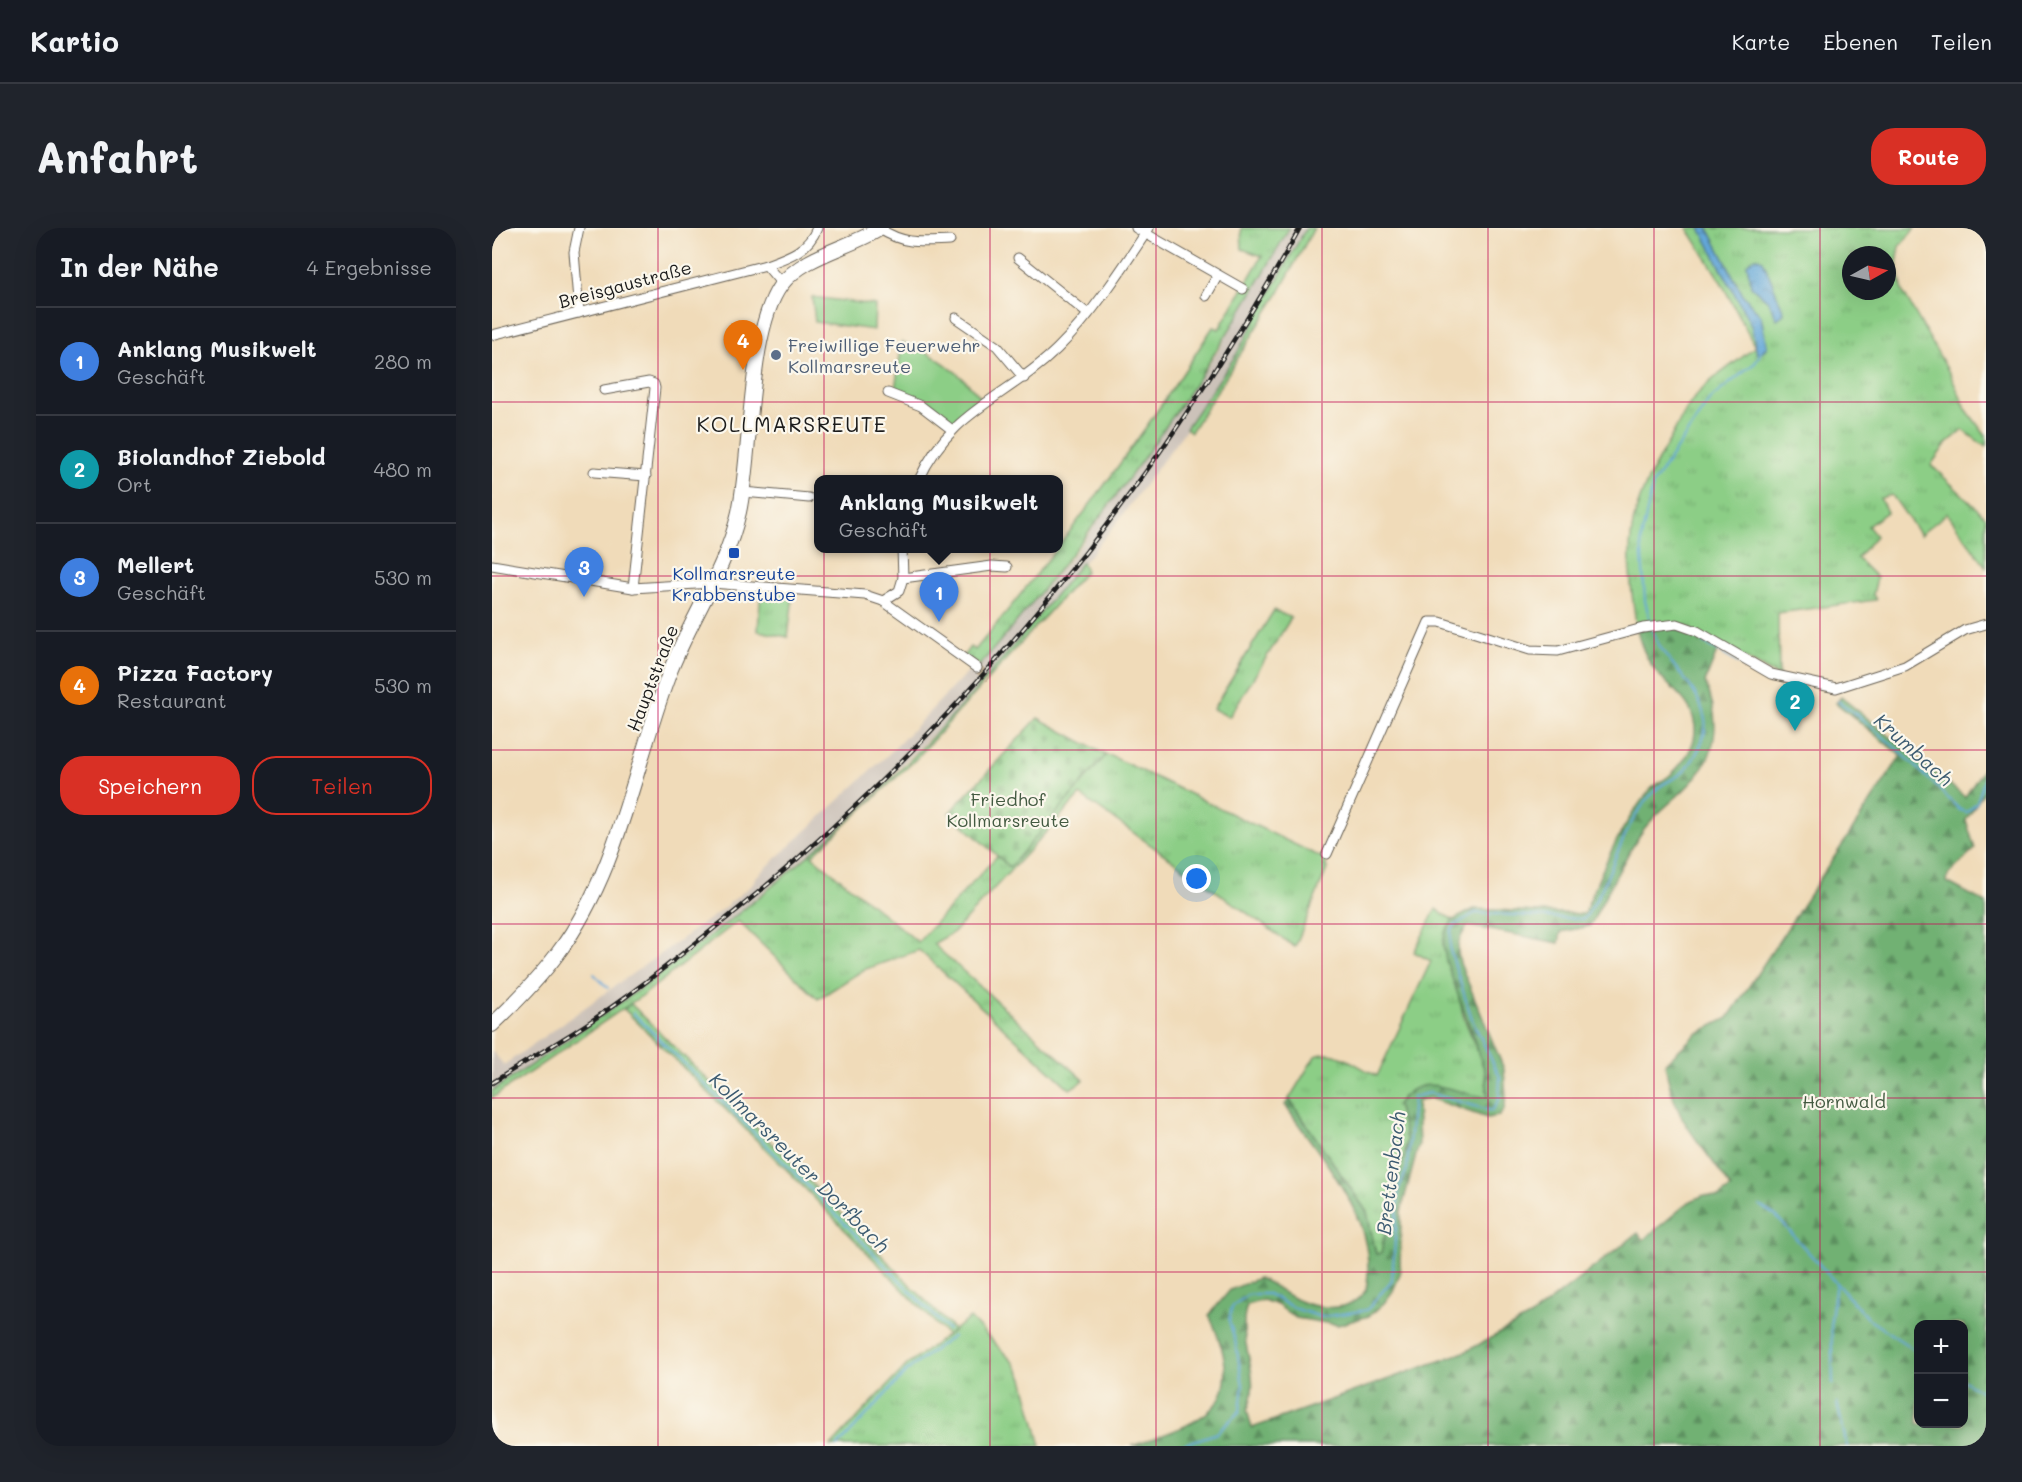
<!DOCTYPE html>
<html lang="de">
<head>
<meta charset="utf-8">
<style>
	:root { --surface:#171b24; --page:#20242c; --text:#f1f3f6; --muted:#9ea1a6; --line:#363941; --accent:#d93025 }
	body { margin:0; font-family:Mali,sans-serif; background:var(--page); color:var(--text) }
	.controls { position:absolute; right:18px; bottom:18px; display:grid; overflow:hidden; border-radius:12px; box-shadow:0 6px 24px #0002 }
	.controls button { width:54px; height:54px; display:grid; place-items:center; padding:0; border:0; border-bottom:2px solid var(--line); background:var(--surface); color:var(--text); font:30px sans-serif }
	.compass { position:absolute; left:1350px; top:18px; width:54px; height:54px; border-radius:50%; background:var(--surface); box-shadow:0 6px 24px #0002; rotate:82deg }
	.you { position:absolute; left:705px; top:651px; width:21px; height:21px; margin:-15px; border:4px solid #fff; border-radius:50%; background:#1a73e8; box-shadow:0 0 0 9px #1a73e833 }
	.badge { display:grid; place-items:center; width:39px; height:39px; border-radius:50%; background:var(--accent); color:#fff; font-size:20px; font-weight:700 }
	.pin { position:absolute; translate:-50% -50px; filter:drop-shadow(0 2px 3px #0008) }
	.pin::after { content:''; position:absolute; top:32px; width:21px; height:18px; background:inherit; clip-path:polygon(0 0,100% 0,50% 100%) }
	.popup { position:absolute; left:322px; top:247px; width:249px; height:78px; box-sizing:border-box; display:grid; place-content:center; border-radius:12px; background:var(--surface); filter:drop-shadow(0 2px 4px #0005); font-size:20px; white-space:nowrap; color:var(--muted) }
	.popup b { font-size:22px; color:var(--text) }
	.popup::after { content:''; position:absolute; left:50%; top:100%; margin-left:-12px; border:12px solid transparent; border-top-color:var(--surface) }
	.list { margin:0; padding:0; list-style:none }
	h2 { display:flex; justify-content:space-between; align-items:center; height:78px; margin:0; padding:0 24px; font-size:26px }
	h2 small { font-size:20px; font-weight:400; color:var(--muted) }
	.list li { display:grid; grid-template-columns:39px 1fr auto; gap:18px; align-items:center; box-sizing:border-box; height:108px; padding:0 24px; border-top:2px solid var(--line) }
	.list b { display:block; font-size:22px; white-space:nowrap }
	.list p { margin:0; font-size:20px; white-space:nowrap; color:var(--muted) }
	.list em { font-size:20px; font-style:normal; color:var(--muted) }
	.actions { display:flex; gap:12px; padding:18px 24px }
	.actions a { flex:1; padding:14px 0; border:2px solid var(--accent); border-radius:24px; text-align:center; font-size:21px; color:var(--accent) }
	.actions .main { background:var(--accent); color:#fff }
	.map { position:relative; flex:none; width:1494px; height:1218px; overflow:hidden; border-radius:24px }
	header { display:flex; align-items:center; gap:36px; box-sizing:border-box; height:84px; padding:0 30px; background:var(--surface); border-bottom:2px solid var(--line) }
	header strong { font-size:28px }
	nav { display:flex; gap:33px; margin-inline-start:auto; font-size:21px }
	.intro { display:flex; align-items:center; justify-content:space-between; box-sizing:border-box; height:144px; padding:0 36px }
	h1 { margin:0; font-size:42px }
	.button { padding:15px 27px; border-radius:24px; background:var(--accent); color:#fff; font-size:21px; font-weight:700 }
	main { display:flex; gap:36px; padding:0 36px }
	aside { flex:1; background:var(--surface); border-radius:24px; box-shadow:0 6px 24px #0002 }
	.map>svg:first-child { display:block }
	.railway { fill:#ccc2b9 }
	.grass { fill:url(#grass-tufts); stroke:#547551; stroke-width:1.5; fill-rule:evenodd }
	.forest { fill:url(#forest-firs); stroke:#466648; stroke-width:1.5; fill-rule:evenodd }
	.wetland { fill:url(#wetland-marsh); stroke:#547551; stroke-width:1.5 }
	.cemetery { fill:url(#cemetery-stones); stroke:#547551; stroke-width:1.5 }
	.green { fill:#8cce86; stroke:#547551; stroke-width:1.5 }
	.water { fill:url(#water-ripples); stroke:#40627a; stroke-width:1.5 }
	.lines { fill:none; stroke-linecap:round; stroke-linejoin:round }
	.stream { stroke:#64a7d8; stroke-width:2 }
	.minor-tunnel { stroke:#c6b59a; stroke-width:9; stroke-dasharray:9 4.5; stroke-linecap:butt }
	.minor-casing { stroke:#665f53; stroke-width:11 }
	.secondary-casing { stroke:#665f53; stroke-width:16 }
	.minor { stroke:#fff; stroke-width:9 }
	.secondary { stroke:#fff; stroke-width:14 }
	.rail-casing { stroke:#1c1c1c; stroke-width:4.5 }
	.rail { stroke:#fbf7ec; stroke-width:2; stroke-dasharray:7; stroke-linecap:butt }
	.grid { fill:none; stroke:#c2185b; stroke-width:1.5; stroke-opacity:0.55 }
	.service-dot { fill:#5c6f8a; stroke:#fbf7ec; stroke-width:2 }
	.transit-dot { fill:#1a4fb4; stroke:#fbf7ec; stroke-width:2 }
	.labels { text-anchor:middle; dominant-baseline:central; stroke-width:4.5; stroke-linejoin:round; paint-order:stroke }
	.street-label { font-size:18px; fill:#1c1c1c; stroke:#fbf7ec }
	.service-label { font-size:18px; fill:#4e5e75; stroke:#fbf7ec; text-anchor:start }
	.transit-label { font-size:18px; fill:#164399; stroke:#fbf7ec }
	.park-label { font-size:18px; fill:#435a41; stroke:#fbf7ec }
	.water-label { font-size:20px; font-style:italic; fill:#3c5b71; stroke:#fbf7ec }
	.quarter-label { font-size:21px; letter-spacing:1.5px; fill:#1c1c1c; stroke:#fbf7ec }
</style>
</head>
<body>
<header>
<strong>Kartio</strong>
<nav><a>Karte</a><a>Ebenen</a><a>Teilen</a></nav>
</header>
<div class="intro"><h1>Anfahrt</h1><a class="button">Route</a></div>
<main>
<aside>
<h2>In der Nähe<small>4 Ergebnisse</small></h2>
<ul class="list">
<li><span class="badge" style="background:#3f7fe0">1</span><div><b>Anklang Musikwelt</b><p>Geschäft</p></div><em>280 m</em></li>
<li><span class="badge" style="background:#0f9aa8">2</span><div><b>Biolandhof Ziebold</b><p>Ort</p></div><em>480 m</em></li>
<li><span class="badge" style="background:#3f7fe0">3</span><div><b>Mellert</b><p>Geschäft</p></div><em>530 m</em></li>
<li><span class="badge" style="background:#e8710a">4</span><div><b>Pizza Factory</b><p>Restaurant</p></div><em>530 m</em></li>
</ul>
<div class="actions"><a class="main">Speichern</a><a>Teilen</a></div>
</aside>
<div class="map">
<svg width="1494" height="1218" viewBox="0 0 1494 1218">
	<defs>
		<pattern id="grass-tufts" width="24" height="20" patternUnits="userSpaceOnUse" patternTransform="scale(1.5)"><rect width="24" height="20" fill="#8cce86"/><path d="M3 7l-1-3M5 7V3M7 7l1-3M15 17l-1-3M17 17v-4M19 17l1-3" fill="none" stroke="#78b073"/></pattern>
		<pattern id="forest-firs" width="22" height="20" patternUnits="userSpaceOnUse" patternTransform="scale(1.5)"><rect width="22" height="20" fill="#71b173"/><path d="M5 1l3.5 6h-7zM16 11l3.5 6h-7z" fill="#5c8f5e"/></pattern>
		<pattern id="wetland-marsh" width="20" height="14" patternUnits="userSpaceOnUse" patternTransform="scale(1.5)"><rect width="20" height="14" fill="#8cce86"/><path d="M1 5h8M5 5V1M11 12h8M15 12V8" fill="none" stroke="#78b073"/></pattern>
		<pattern id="cemetery-stones" width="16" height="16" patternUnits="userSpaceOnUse" patternTransform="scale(1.5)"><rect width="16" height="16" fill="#8cce86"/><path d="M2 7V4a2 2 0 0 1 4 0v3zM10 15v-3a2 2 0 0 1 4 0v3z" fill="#78b073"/></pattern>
		<pattern id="water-ripples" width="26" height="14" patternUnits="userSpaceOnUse" patternTransform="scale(1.5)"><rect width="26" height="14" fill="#64a7d8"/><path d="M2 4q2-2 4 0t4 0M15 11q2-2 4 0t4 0" fill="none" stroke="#5287ae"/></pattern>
	</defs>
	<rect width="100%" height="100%" fill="#fbf7ec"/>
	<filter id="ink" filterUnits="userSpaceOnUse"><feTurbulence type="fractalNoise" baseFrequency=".0167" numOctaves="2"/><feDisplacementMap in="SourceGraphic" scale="12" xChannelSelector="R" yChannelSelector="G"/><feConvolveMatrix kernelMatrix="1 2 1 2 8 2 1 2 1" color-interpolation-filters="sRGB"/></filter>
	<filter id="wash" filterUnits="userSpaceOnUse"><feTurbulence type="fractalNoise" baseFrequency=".008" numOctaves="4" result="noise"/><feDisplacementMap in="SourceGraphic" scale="24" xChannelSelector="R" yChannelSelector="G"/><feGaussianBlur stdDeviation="1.35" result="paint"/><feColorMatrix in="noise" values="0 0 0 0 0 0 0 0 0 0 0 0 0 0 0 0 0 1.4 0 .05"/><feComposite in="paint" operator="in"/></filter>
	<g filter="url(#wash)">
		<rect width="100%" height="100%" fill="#f0dbb9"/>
		<path class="railway" d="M 797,0 L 814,0 L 744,127 L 701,192 L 626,293 L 531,408 L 461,486 L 344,603 L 232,697 L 82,809 L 0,863 L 0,823 L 12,837 L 223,687 L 261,656 L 263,650 L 402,521 L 480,439 L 487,438 L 582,326 L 644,242 L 726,123 Z"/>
		<g class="grass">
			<path d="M 749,0 L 797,0 C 710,159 605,301 487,438 L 472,427 L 478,419 L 483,422 C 569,319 649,212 721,99 L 727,101 L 770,28 L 750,21 Z"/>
			<path d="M 814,0 L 822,0 L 785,68 L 699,204 L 694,200 L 744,127 Z"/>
			<path d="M 1195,0 L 1423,0 L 1408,18 L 1405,35 L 1411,64 L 1458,146 L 1474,181 L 1494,208 L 1494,219 L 1471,202 L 1454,216 L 1439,237 L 1494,289 L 1494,339 L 1455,285 L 1428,307 L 1400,267 L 1388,270 L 1395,284 L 1376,298 L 1384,308 L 1365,330 L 1385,350 L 1381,366 L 1384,372 L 1286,385 L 1287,449 L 1228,416 L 1145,402 C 1132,318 1133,287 1177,213 C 1185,199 1192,182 1203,169 C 1218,150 1244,135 1263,119 L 1228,52 ZM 1359,27 L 1395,27 L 1395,63 L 1359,63 Z"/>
			<path d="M 590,334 L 594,343 L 422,533 L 320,628 L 426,714 L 505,628 L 518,639 L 614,527 L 619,528 L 833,631 L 835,641 L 803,719 L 588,567 L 462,704 L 441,716 L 592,852 L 578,861 L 427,722 L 371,742 L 326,771 L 246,693 L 154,765 L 0,870 L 0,863 C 120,784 236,700 343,604 C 434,523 514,429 590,334 Z"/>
			<path d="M 269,359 L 302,360 L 296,409 L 266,403 Z"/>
			<path d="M 782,382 L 799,390 L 737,489 L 721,481 Z"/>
			<path d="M 944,681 L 961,692 L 953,705 L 971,787 L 993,843 L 996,870 C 961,867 929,840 905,877 L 914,910 L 913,925 L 905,948 L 889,1026 L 884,1026 L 875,984 L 797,871 L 823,828 C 846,820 865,839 885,848 L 939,733 L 922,724 Z"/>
			<path d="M 478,1090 L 522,1135 L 531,1150 L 549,1218 L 339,1218 L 415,1137 Z"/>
		</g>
		<path class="forest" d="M 1174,396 L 1228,416 L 1213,454 C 1227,486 1228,520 1204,549 C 1188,569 1168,580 1152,601 C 1131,631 1115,666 1098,698 L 1069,704 L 1067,715 L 976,698 C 966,710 964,720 968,735 L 1012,841 L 1014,869 L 1012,882 L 1007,888 L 995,890 L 937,870 L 925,874 L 927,916 L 909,983 L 908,1046 L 901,1063 L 892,1075 L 877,1088 L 846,1097 L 804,1090 L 785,1077 L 771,1072 L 755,1077 C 743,1113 772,1147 755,1182 L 760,1200 L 975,1123 L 1039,1088 L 1146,1005 L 1151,1012 L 1197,974 L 1212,967 L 1226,969 L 1239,960 C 1208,911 1182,897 1173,835 L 1204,806 L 1236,790 L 1409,528 L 1344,475 L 1349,469 L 1473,569 L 1494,537 L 1494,561 L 1474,592 L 1483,621 L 1456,647 L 1455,654 L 1494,675 L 1494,1218 L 640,1218 C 717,1191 759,1179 717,1087 L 738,1062 L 766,1050 C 778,1054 784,1060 794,1066 C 818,1081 856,1088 874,1062 C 888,991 829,931 793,877 L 797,871 L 875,984 L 884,1026 L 889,1025 L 905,948 L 913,925 L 914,910 L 905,877 C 930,839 960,867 996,869 L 993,843 L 954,733 L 951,716 L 953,705 L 961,692 L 982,681 L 1092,686 C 1110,642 1127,598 1159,561 C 1164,556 1171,553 1177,548 C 1193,534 1207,514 1202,493 C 1198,473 1183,464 1170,450 C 1157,437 1149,419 1145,402 ZM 1426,1096 L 1472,1096 L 1472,1196 L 1426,1196 Z"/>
		<path class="wetland" d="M 139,776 L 302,937 L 462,1102 L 455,1107 L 297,944 L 132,781 Z"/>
		<path class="cemetery" d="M 546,490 L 614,527 L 518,639 L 457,585 Z"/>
		<g class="green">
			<path d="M 320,69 L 383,77 L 382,102 L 323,94 Z"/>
			<path d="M 410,114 C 443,125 468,144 490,171 L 460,196 L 434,176 L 403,161 Z"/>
		</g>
		<g class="water">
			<path d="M 1208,0 L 1216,0 L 1251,67 L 1269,88 L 1275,119 L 1268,126 L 1265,125 L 1259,97 Z"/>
			<path d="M 1263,29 L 1271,32 L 1291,82 L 1292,86 L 1285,91 L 1276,73 L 1259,58 L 1255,36 Z"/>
		</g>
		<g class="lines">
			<g class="stream">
				<path d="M 1159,396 L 1153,373 L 1149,311 L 1161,256 L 1218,171 L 1263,135 L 1268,126"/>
				<path d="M 1212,415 L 1265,446"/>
				<path d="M 1346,473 C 1391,505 1429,543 1468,582 L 1475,584 L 1485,574 L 1494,547"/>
				<path d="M 102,746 L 116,760"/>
				<path d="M 141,785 L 328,970 L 456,1102"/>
				<path d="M 1268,978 L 1284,988 L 1376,1091 L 1426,1124"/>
				<path d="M 1472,1153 L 1494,1166"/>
				<path d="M 1341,1156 L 1339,1091 L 1344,1055"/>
				<path d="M 1345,1175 L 1355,1218"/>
				<path d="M 346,1218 L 417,1141 L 461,1108"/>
				<path d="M 687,1218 L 725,1205 L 748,1183 L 751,1157 L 743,1112 L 737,1093 L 740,1079 L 755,1067 L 766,1066 L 776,1066 L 802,1080 L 829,1089 L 875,1082 L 900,1052 L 907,960 L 915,941 L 921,869 L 937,865 L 1000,883 L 1007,871 L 1008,849 L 981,794 L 958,722 L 959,703 L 963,697 L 983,685 L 1092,691 C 1122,651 1127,596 1166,560 C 1174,553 1186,550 1193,542 C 1203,531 1216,507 1213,492 C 1206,453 1170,435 1160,401"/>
			</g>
		</g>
	</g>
	<g filter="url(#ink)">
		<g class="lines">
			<path class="minor-tunnel" d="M 485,440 L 497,450"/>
			<g class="minor-casing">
				<g id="minor">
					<path d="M 87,0 L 82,24 L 87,85"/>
					<path d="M 644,0 L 751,61"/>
					<path d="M 388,1 C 413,17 429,14 458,13"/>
					<path d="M 526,30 L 596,86"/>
					<path d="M 274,37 L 290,56"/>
					<path d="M 714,68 L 726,47"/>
					<path d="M 464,90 L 505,118 L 532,150"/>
					<path d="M 0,107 L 274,37 C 296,29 316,23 325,0"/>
					<path d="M 112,162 L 157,154 L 162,156 L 163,160 L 141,360"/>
					<path d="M 396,165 L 429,178 L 459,201"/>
					<path d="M 102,244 L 154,248"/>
					<path d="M 427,252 C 458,182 515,170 565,121 C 600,87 630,41 657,0"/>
					<path d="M 251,264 L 317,270"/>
					<path d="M 0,337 L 141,360 L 220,355 L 373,367 L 391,373 L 485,440"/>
					<path d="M 411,350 L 500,338 L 515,339"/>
					<path d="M 391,373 L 407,363 L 411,350 L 410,320"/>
					<path d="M 835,626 L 937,394 L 948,394 L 1038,422 L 1066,423 L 1151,400 L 1185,396 L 1205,403 L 1279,446 L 1344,460 L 1413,438 L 1473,402 L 1494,396"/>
				</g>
			</g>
			<g class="secondary-casing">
				<path id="secondary" d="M 0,797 C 23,775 47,751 66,725 C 127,644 142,538 177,446 C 198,391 234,342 247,284 C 260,225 256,102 289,57 C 312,27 358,20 389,0"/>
			</g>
			<use href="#minor" class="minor"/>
			<use href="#secondary" class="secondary"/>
			<g class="rail-casing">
				<path id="rail" d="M 0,855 C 23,840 47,826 71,811 C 127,777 179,735 230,694 C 467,505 661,264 808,0"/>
			</g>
			<use href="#rail" class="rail"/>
		</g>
	</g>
	<path class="grid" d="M 166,0 L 166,1218M 332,0 L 332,1218M 498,0 L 498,1218M 664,0 L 664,1218M 830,0 L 830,1218M 996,0 L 996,1218M 1162,0 L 1162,1218M 1328,0 L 1328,1218M 0,174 L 1494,174M 0,348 L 1494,348M 0,522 L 1494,522M 0,696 L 1494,696M 0,870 L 1494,870M 0,1044 L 1494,1044"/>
	<circle class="service-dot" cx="284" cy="127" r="6"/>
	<rect class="transit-dot" x="236" y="319" width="12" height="12" rx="3"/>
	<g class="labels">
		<g class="street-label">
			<text transform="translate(133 56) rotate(-15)">Breisgaustraße</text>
			<text transform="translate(160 450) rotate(-69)">Hauptstraße</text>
		</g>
		<g class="service-label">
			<text x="296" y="117">Freiwillige Feuerwehr<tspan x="296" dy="21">Kollmarsreute</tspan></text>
		</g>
		<g class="transit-label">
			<text x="242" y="345">Kollmarsreute<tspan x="242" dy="21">Krabbenstube</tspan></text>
		</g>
		<g class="park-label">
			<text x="516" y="571">Friedhof<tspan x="516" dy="21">Kollmarsreute</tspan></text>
			<text x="1352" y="873">Hornwald</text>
		</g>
		<g class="water-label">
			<text transform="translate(1422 521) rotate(42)">Krumbach</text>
			<text transform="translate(308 934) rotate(45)">Kollmarsreuter Dorfbach</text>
			<text transform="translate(898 945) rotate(-83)">Brettenbach</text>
		</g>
		<g class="quarter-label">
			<text x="300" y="195">KOLLMARSREUTE</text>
		</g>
	</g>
</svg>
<div class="controls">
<button>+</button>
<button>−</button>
</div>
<svg class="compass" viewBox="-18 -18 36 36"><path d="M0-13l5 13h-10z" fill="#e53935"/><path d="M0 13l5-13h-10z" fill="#9ea1a6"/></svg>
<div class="you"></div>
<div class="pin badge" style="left:447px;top:394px;background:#3f7fe0">1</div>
<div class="popup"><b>Anklang Musikwelt</b>Geschäft</div>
<div class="pin badge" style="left:1303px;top:503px;background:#0f9aa8">2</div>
<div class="pin badge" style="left:92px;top:369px;background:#3f7fe0">3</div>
<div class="pin badge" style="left:251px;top:142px;background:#e8710a">4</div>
</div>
</main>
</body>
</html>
